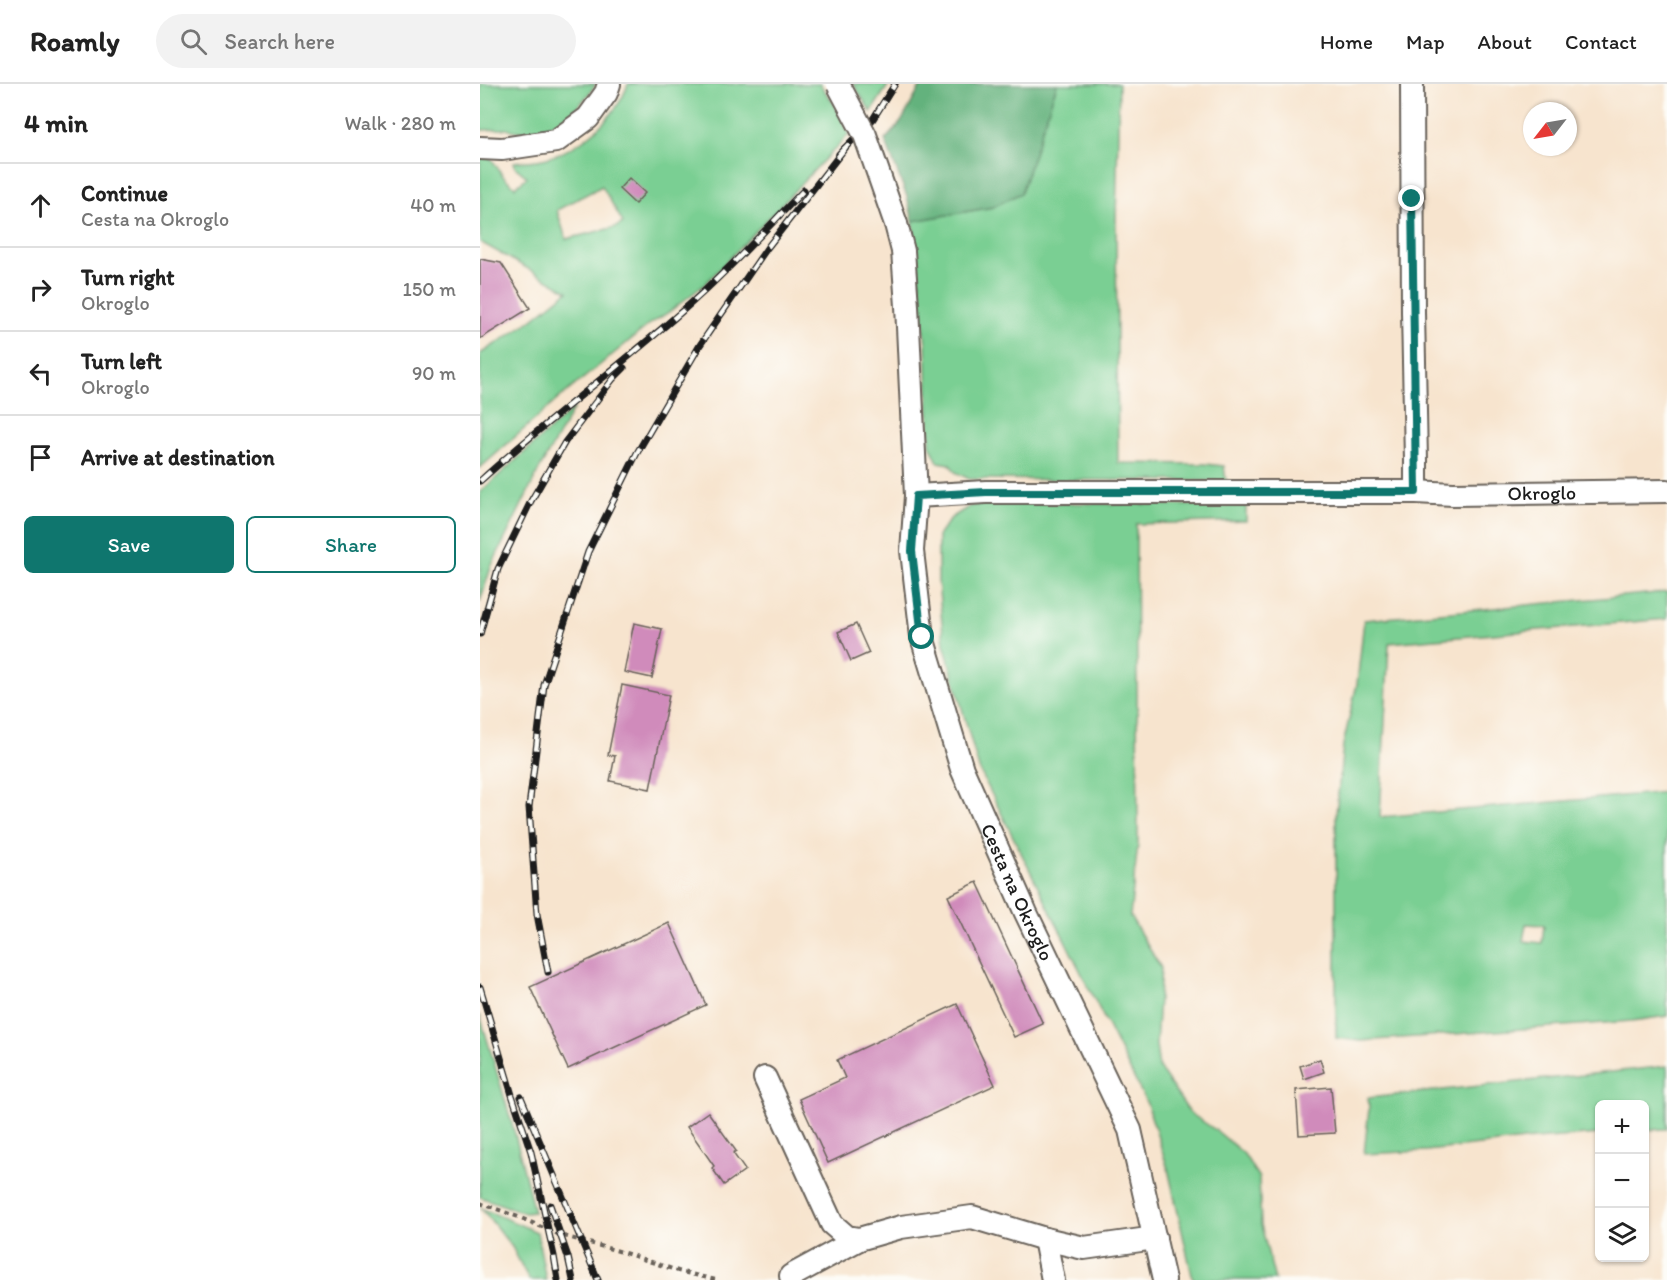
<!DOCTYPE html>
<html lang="en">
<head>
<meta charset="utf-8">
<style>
	:root { --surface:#fff; --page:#f2f2f2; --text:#222; --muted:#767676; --line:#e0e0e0; --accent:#0f766e }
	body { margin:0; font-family:Itim,sans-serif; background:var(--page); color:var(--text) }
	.controls { position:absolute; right:18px; bottom:18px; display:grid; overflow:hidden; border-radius:9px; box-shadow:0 2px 4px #0004 }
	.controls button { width:54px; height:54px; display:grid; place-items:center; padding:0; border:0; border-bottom:2px solid var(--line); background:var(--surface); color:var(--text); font:30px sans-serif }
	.compass { position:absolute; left:1043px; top:18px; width:54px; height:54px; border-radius:50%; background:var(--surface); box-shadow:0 2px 4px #0004; rotate:239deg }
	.stop { position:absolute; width:18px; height:18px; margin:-14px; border:4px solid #0f766e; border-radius:50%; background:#fff }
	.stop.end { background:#0f766e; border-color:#fff; box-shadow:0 2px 6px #0008 }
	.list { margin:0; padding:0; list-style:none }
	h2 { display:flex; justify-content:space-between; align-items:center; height:78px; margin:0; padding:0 24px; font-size:26px }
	h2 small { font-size:20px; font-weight:400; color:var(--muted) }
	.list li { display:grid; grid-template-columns:39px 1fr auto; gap:18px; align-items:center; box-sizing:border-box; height:84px; padding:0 24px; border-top:2px solid var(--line) }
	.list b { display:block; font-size:22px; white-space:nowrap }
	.list p { margin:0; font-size:20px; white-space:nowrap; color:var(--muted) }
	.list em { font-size:20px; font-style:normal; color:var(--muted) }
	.actions { display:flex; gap:12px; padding:18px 24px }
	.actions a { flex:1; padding:14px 0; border:2px solid var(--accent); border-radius:9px; text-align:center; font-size:21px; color:var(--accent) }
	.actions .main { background:var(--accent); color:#fff }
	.icon { flex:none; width:33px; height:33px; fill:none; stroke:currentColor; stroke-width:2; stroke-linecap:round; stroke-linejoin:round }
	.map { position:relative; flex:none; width:1187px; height:1196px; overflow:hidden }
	header { display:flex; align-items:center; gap:36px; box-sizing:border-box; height:84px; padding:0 30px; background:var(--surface); border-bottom:2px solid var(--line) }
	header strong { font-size:28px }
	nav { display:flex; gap:33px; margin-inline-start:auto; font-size:21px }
	.search { width:420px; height:54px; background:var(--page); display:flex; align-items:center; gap:15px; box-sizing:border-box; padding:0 21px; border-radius:33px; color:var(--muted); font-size:22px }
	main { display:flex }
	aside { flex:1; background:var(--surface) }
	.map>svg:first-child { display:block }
	.green { fill:#7acf93; stroke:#4b7658; stroke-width:1.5; fill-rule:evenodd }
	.forest { fill:#63b27d; stroke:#40674c; stroke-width:1.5 }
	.building { fill:#d08bbb }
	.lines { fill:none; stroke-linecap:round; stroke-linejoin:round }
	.minor-casing { stroke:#69625a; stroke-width:26 }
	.path { stroke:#69625a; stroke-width:4; stroke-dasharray:4.5 4.5; stroke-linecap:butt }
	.minor { stroke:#fff; stroke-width:22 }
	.rail-casing { stroke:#1c1c1c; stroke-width:7 }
	.rail { stroke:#fdfcf7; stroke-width:4.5; stroke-dasharray:14; stroke-linecap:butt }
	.minor-bridge-casing { stroke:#69625a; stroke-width:26; stroke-linecap:butt }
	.minor-bridge { stroke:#fff; stroke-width:22 }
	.route { stroke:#0f766e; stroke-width:8 }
	.labels { text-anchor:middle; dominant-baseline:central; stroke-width:5; stroke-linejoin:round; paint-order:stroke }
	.street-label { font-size:20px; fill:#1c1c1c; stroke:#fdfcf7 }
</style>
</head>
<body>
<header>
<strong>Roamly</strong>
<div class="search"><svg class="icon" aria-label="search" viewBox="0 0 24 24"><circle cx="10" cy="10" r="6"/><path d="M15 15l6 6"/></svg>Search here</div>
<nav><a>Home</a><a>Map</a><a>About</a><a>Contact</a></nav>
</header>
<main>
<aside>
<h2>4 min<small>Walk · 280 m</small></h2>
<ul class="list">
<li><svg class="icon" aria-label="ahead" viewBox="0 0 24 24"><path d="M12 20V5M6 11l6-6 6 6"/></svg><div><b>Continue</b><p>Cesta na Okroglo</p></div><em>40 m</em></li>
<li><svg class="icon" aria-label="right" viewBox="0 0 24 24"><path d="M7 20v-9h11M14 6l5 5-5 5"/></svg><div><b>Turn right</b><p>Okroglo</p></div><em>150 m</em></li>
<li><svg class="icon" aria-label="left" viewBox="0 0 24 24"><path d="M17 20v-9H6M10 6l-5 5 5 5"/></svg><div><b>Turn left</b><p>Okroglo</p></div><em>90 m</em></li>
<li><svg class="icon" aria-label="arrive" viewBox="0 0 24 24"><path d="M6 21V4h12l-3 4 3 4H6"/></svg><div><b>Arrive at destination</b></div></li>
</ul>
<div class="actions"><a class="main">Save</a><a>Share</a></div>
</aside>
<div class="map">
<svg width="1187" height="1196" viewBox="0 0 1187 1196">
	<rect width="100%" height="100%" fill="#fdfcf7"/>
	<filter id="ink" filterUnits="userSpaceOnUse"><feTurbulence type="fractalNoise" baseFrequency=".0167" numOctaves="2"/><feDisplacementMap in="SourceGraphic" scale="12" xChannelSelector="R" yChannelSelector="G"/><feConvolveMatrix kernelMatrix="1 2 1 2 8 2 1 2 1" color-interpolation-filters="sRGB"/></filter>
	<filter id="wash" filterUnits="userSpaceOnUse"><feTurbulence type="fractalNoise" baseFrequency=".008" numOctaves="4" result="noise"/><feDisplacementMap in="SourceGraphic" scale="24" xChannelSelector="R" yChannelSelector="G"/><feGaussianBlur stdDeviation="1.35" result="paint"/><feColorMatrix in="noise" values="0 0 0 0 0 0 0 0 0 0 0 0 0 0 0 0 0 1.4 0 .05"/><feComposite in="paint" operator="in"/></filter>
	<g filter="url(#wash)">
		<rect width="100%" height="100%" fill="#f7e4ce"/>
		<g class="green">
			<path d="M 0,0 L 116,0 C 99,26 75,46 43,48 C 37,48 30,45 24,45 C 16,45 8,46 0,46 Z"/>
			<path d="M 148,0 L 340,0 L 355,21 L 369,50 L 224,201 L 189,228 L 170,240 L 77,316 L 0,384 L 0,270 L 49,238 L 88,207 L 0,158 L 0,74 L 11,74 L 23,92 L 35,103 L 47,93 L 35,83 L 34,78 C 44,77 56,77 67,74 C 100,65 137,33 148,0 ZM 122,102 L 143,139 L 136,143 L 86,155 L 77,126 Z"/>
			<path d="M 373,0 L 409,0 L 391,28 Z"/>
			<path d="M 577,0 L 639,0 L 636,141 L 638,379 L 725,380 L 744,382 L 746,397 L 489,395 L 475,388 L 470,380 L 458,378 L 450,361 L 446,261 L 433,137 L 513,123 L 566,31 Z"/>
			<path d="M 94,324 L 60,384 L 11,483 L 0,518 L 0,408 Z"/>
			<path d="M 512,418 L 766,422 L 766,437 L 656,440 L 658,760 L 650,832 L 681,884 L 676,961 L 679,984 L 710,1029 L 737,1047 L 764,1070 L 779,1094 L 781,1141 L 795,1196 L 713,1196 L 688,1085 L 667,1020 L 499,685 L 464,560 L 458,497 L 458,452 L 471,434 L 490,422 Z"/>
			<path d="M 1187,508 L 1187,535 L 909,559 L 900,733 L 1187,708 L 1187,932 L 1152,937 L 881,957 L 856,954 L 856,730 L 863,661 L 877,600 L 884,536 ZM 1046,840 L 1064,841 L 1062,859 L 1043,857 Z"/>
			<path d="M 0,931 L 35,1050 L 54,1128 L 45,1129 L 0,1113 Z"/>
			<path d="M 1187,982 L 1187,1045 L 1165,1046 L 1164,1020 L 1120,1020 L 1119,1050 L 1054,1055 L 946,1067 L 884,1070 L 889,1025 L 888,1014 Z"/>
			<path d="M 1,1124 L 57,1148 L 66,1196 L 49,1196 L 32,1163 Z"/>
		</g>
		<path class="forest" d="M 442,0 L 577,0 L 541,109 L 513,123 L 433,137 L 427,113 L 405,56 L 421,38 Z"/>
		<g id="blocks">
			<g class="building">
				<path d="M 149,94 L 165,109 L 155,120 L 139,105 Z"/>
				<path d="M 0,175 L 21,179 L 50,224 L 0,255 Z"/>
				<path d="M 154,539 L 182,545 L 172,594 L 144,588 Z"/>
				<path d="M 376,540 L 389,569 L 371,577 L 358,548 Z"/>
				<path d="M 142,601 L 189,611 L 170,705 L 130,697 L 135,672 L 128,671 Z"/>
				<path d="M 497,798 L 563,940 L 534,953 L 468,812 Z"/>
				<path d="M 189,839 L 226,921 L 88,985 L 50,903 Z"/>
				<path d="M 477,920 L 515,1001 L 348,1079 L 319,1015 L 365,994 L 357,976 Z"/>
				<path d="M 840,975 L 844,988 L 824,995 L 820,982 Z"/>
				<path d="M 851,1003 L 855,1049 L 819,1051 L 816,1006 Z"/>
				<path d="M 228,1028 L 256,1067 L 253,1069 L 265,1086 L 244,1101 L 232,1084 L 234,1082 L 207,1043 Z"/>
			</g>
		</g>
	</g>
	<g filter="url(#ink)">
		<use href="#blocks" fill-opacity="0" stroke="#69625a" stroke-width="1.5"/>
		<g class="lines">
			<g class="minor-casing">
				<g id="minor">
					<path d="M 932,0 L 933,228 L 936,377 L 936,408"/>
					<path d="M 0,64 L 22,65 L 76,57 L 108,34 L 126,9 L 129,0"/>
					<path id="s1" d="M 416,140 L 423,167 L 427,222 L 436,412 L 432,467 L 442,553 L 482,685 L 546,829 L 650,1046 L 684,1196"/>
					<path id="s2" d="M 436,412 L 506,408 L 936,408 L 973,410 L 1187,407"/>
					<path d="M 285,994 L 352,1140 L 367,1153 L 379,1155 L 421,1143 L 492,1133 L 565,1155 L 604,1164 L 675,1154"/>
					<path d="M 565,1155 L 573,1196"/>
					<path d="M 311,1192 L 379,1155"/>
				</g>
			</g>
			<path class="path" d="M 0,1119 L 41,1134 L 80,1151 L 142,1168 L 198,1187 L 236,1196"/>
			<use href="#minor" class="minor"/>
			<g class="rail-casing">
				<g id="rail">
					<path d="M 359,70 L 393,35 L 415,0"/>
					<path d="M 0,397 C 65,338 135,286 200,229 C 244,191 283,148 324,106"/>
					<path d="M 0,550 L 18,485 L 51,417 L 85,358 L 133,295 L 144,284"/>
					<path d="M 68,888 L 57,830 L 49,723 L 64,601 L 108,468 L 157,369 L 220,261 L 287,164 L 365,64"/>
					<path d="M 0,903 L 32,1011 L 51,1068 L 74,1172 L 78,1196"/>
					<path d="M 41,1013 L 118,1196"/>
					<path d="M 70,1121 L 88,1173 L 93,1196"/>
				</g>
			</g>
			<use href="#rail" class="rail"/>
			<g class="minor-bridge-casing">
				<path id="minor-bridge" d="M 358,0 L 385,51 L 416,140"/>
			</g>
			<use href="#minor-bridge" class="minor-bridge"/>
		</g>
	</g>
	<g class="lines" filter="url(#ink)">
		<path class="route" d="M 442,553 L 432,467 L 436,412 L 506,408 L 936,408 L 932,115"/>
	</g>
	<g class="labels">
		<g class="street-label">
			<text stroke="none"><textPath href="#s2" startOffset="626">Okroglo</textPath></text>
			<text stroke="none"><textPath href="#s1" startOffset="688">Cesta na Okroglo</textPath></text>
		</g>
	</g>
</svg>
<div class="controls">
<button>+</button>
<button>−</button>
<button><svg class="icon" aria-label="layers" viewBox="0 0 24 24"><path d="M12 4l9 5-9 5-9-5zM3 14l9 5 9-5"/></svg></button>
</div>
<svg class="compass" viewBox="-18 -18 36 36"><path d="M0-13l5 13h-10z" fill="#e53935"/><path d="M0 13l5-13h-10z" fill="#767676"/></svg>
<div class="stop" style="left:442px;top:553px"></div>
<div class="stop end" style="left:932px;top:115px"></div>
</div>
</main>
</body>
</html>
